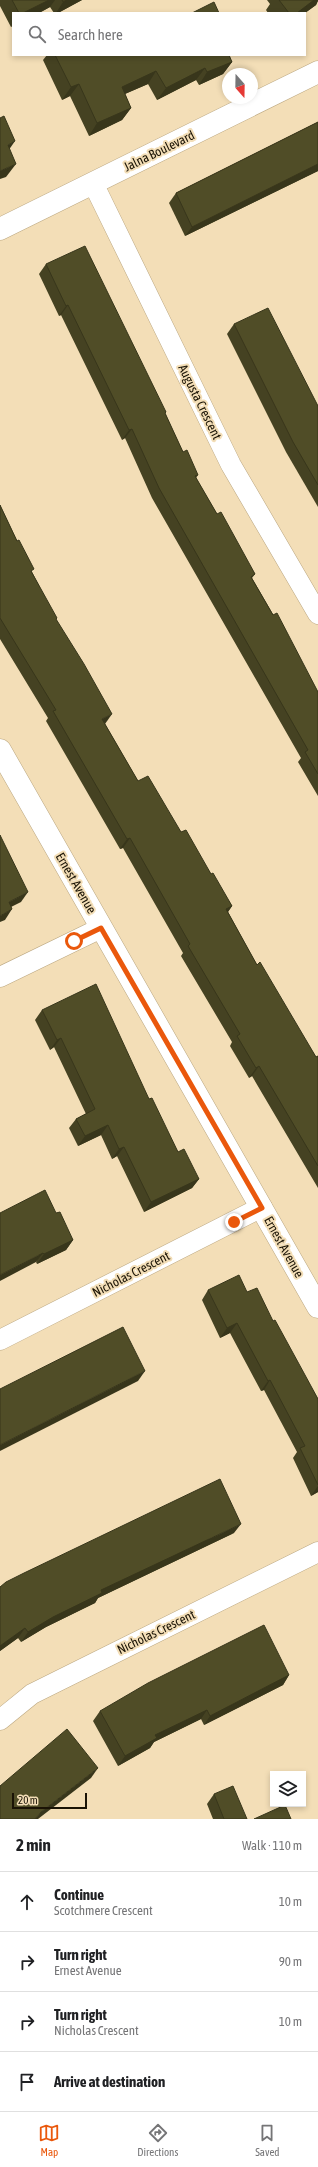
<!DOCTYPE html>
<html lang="en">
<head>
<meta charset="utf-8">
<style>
	:root { --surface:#fff; --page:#f6f6f6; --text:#202124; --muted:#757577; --line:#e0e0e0; --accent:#ea580c }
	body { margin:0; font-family:"Asap Condensed",sans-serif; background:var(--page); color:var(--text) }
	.controls { position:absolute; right:12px; bottom:12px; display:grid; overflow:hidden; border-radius:0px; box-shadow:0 2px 6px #0003 }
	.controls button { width:36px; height:36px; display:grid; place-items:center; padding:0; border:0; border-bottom:1px solid var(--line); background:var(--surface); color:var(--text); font:20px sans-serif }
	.compass { position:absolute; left:222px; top:68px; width:36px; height:36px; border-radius:50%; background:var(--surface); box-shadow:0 2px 6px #0003; rotate:160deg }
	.scale { position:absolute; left:12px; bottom:10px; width:75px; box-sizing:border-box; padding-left:4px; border:2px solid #1a1305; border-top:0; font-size:11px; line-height:14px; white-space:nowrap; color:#1a1305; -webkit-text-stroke:3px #f3deb7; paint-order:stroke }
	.stop { position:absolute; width:12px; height:12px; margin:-9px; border:3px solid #ea580c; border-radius:50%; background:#fff }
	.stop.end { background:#ea580c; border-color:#fff; box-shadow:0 1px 4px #0008 }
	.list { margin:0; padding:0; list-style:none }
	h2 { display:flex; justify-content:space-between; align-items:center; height:52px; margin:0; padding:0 16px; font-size:17px }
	h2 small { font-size:13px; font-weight:400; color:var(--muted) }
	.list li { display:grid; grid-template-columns:26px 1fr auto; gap:12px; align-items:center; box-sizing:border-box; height:60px; padding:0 16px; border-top:1px solid var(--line) }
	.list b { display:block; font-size:15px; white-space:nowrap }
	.list p { margin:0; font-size:13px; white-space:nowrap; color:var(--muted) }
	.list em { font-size:13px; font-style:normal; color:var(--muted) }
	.icon { flex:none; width:22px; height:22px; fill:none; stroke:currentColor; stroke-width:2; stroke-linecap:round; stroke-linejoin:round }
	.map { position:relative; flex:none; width:318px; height:1819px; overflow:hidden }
	.search { position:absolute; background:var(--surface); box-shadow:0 2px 6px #0003; left:12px; right:12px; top:12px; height:44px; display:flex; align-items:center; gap:10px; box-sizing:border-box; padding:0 14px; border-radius:0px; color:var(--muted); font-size:15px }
	.sheet { height:292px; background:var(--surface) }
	nav { display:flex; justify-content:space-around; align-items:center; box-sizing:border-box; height:56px; border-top:1px solid var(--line); background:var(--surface); font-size:11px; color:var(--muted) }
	nav a { display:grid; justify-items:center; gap:2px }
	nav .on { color:var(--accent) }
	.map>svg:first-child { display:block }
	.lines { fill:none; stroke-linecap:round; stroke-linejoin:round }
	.minor-casing { stroke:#bba781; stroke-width:21 }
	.tertiary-casing { stroke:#bba781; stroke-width:23 }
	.minor { stroke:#fff; stroke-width:20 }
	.tertiary { stroke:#fff; stroke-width:22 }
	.wall { fill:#454222 }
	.shaded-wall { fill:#38361b }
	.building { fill:#504d27; stroke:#38361b }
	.route { stroke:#ea580c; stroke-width:5 }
	.labels { text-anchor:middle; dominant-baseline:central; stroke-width:4; stroke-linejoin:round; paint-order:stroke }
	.street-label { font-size:13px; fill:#1a1305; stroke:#f3deb7 }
</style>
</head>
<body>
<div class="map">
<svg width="318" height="1819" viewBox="0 0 318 1819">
	<rect width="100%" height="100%" fill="#f3deb7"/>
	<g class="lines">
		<g class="minor-casing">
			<g id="minor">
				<path d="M 93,183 L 231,465 L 318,614"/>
				<path d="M 0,977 L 101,928"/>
				<path d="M 0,1340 L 262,1207"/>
				<path d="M 0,1720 L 32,1694 L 318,1552"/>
			</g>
		</g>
		<g class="tertiary-casing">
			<g id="tertiary">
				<path d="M 0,229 L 318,72"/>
				<path d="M 0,750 L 318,1307"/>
			</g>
		</g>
		<use href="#minor" class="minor"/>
		<use href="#tertiary" class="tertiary"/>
	</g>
	<g class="wall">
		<path d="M 0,0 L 82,0 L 58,13 L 54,13 L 50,7 L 39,13 L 13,13 L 13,26 L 11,27 L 0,6 Z"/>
		<path d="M 267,0 L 318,0 L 316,5 L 305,13 L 268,13 L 266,10 L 270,4 Z"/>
		<path d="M 47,55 L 229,55 L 232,62 L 223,74 L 199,85 L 196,80 L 157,100 L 148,84 L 125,94 L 131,108 L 122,120 L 89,136 L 70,96 L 62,100 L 43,60 Z"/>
		<path d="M 318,122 L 318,171 L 185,236 L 169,203 L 176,193 Z"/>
		<path d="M 46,264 L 166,412 L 165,413 L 183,452 L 198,475 L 196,478 L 217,514 L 255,574 L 252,578 L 318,692 L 318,796 L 298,762 L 301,758 L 152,498 L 125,438 L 122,440 L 61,315 L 59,316 L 39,274 Z"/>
		<path d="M 234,324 L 318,406 L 318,507 L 286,452 L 227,334 Z"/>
		<path d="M 0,505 L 32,572 L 56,619 L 105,724 L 138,781 L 181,832 L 211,874 L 232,906 L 228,912 L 257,965 L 316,1057 L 318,1056 L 318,1188 L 252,1076 L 249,1078 L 230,1046 L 232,1042 L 181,956 L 183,953 L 123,848 L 120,849 L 46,721 L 48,718 L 0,639 Z"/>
		<path d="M 42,1010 L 149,1099 L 178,1152 L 199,1179 L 192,1188 L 144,1212 L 117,1156 L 112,1159 L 101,1135 L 78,1146 L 69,1128 L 76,1119 L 86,1114 L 54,1047 L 50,1050 L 35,1020 Z"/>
		<path d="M 56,1213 L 73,1240 L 66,1250 L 37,1264 L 36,1262 Z"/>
		<path d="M 208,1290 L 247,1292 L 273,1321 L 318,1399 L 318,1492 L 311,1496 L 293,1458 L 297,1452 L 264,1390 L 261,1391 L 230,1333 L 220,1338 L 202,1300 Z"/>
		<path d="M 234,1533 L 98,1598 L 95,1603 L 46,1627 L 21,1642 L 18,1638 L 0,1651 L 0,1587 Z"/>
		<path d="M 289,1675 L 283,1685 L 204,1725 L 201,1719 L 154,1742 L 150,1748 L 118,1766 L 93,1721 L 100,1711 Z"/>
		<path d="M 214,1794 L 247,1819 L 213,1819 L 207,1804 Z"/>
	</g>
	<g class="shaded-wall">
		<path d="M 49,0 L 55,0 L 50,7 L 39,13 L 23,13 Z"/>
		<path d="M 67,0 L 82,0 L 58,13 L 56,13 L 63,2 Z"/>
		<path d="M 314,0 L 318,0 L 318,1 L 316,5 L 305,13 L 297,13 Z"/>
		<path d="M 232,62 L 223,74 L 199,85 L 207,72 Z"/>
		<path d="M 205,68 L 196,80 L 157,100 L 166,88 Z"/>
		<path d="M 156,71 L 148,84 L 113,99 L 122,87 Z"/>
		<path d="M 79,84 L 70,96 L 62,100 L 71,87 Z"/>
		<path d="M 131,108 L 122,120 L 89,136 L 97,123 Z"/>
		<path d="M 15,141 L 6,154 L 8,145 Z"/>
		<path d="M 16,164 L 6,177 L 0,179 L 0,171 Z"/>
		<path d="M 318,164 L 318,171 L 185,236 L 192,227 Z"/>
		<path d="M 68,305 L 61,315 L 59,316 L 66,306 Z"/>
		<path d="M 132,429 L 125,438 L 122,440 L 129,430 Z"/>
		<path d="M 112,714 L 105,724 L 102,719 Z"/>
		<path d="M 130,838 L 123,848 L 120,849 L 127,839 Z"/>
		<path d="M 28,892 L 21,902 L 1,912 L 9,902 Z"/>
		<path d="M 232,906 L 225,916 L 226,909 Z"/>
		<path d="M 12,909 L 5,920 L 0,922 L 0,916 Z"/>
		<path d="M 61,1038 L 54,1047 L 50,1050 L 57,1040 Z"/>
		<path d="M 259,1066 L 252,1076 L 249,1078 L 256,1068 Z"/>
		<path d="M 108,1125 L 101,1135 L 78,1146 L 85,1136 Z"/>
		<path d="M 124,1147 L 117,1156 L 112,1159 L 119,1149 Z"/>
		<path d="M 199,1179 L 192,1188 L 144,1212 L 151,1202 Z"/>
		<path d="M 73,1240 L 66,1250 L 37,1264 L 44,1254 Z"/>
		<path d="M 43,1253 L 36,1262 L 0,1281 L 0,1275 Z"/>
		<path d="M 237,1323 L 230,1333 L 220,1338 L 227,1328 Z"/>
		<path d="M 145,1371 L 138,1381 L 0,1451 L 0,1445 Z"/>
		<path d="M 270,1380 L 264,1390 L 261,1391 L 268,1381 Z"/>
		<path d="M 318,1486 L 318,1492 L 311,1496 Z"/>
		<path d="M 241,1524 L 234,1533 L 98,1598 L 95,1603 L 46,1627 L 21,1642 L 28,1632 L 53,1617 L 101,1590 Z"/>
		<path d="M 25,1628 L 18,1638 L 0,1651 L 0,1646 Z"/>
		<path d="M 289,1675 L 283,1685 L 204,1725 L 210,1716 Z"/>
		<path d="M 207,1710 L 201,1719 L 154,1742 L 150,1748 L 118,1766 L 125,1756 L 155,1735 Z"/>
		<path d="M 98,1768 L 91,1778 L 38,1819 L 35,1819 L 41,1812 Z"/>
	</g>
	<g class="building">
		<path d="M 12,0 L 49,0 L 23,13 L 19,13 Z"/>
		<path d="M 62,0 L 67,0 L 63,2 Z"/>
		<path d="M 279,0 L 314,0 L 297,13 L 289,13 Z"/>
		<path d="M 214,2 L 219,13 L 192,13 Z"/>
		<path d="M 55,55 L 229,55 L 232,62 L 207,72 L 205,68 L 166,88 L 156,71 L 122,87 L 131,108 L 97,123 L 79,84 L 71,87 Z"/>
		<path d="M 4,116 L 15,141 L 8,145 L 16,164 L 0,171 L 0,118 Z"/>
		<path d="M 318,122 L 318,164 L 192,227 L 176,193 Z"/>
		<path d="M 85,246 L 166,412 L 165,413 L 183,452 L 187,450 L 198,475 L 195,476 L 217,514 L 221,512 L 232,532 L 255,574 L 251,577 L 273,615 L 277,613 L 318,692 L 318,774 L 305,752 L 308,750 L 159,488 L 132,429 L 129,430 L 68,305 L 66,306 L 46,264 Z"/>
		<path d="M 268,308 L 318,406 L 318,485 L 293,442 L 234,324 Z"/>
		<path d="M 0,505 L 17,541 L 19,540 L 34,569 L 31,571 L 57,618 L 56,619 L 84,664 L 112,714 L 102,719 L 138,781 L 148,776 L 181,832 L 186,830 L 211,874 L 213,873 L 232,906 L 226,909 L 257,965 L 260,962 L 316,1057 L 318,1056 L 318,1166 L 259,1066 L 256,1068 L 237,1036 L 240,1034 L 188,946 L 190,944 L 130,838 L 127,839 L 53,711 L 56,710 L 0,618 Z"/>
		<path d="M 0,835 L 28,892 L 9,902 L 12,909 L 0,916 Z"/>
		<path d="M 96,984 L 149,1099 L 152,1098 L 178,1152 L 184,1149 L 199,1179 L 151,1202 L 124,1147 L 119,1149 L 108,1125 L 85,1136 L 76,1119 L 95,1109 L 61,1038 L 57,1040 L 42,1010 Z"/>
		<path d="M 45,1190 L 56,1213 L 60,1212 L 73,1240 L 44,1254 L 43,1253 L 0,1275 L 0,1213 Z"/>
		<path d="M 239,1275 L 247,1292 L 257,1288 L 273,1321 L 275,1320 L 305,1375 L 318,1399 L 318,1485 L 300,1448 L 305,1446 L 270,1380 L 268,1381 L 237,1323 L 227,1328 L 208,1290 Z"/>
		<path d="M 123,1327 L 145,1371 L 0,1445 L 0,1389 Z"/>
		<path d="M 220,1479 L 241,1524 L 101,1590 L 102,1593 L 53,1617 L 28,1632 L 25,1628 L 0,1646 L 0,1587 L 6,1582 L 24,1573 Z"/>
		<path d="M 264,1625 L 289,1675 L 210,1716 L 207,1710 L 155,1735 L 157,1738 L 125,1756 L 100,1711 L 148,1683 Z"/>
		<path d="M 67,1729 L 98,1768 L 41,1812 L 35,1819 L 0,1819 L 0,1786 Z"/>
		<path d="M 233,1786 L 247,1819 L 224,1819 L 214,1794 Z"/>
		<path d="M 285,1805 L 291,1819 L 254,1819 Z"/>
	</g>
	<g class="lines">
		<path class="route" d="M 74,941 L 101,928 L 262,1208 L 234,1222"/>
	</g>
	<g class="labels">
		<g class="street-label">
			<text transform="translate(159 151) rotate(-26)">Jalna Boulevard</text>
			<text transform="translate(200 402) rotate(64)">Augusta Crescent</text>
			<text transform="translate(76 883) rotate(60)">Ernest Avenue</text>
			<text transform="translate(284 1247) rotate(61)">Ernest Avenue</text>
			<text transform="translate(131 1274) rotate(-27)">Nicholas Crescent</text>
			<text transform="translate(156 1632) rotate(-26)">Nicholas Crescent</text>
		</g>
	</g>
</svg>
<div class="controls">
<button><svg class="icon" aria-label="layers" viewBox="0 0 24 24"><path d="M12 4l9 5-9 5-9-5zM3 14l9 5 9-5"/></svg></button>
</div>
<svg class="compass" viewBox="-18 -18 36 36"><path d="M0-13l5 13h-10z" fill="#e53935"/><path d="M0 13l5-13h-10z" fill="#757577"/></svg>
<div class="scale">20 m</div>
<div class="stop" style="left:74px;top:941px"></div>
<div class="stop end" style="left:234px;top:1222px"></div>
<div class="search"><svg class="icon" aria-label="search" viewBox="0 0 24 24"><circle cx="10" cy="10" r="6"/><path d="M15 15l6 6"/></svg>Search here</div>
</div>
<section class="sheet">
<h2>2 min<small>Walk · 110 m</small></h2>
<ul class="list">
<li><svg class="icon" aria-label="ahead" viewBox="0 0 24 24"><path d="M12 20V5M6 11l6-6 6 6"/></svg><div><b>Continue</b><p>Scotchmere Crescent</p></div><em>10 m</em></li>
<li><svg class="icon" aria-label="right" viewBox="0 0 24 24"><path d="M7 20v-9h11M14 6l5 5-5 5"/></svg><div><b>Turn right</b><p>Ernest Avenue</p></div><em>90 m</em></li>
<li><svg class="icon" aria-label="right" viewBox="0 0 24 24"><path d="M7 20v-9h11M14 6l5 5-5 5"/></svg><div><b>Turn right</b><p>Nicholas Crescent</p></div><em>10 m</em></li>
<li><svg class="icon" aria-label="arrive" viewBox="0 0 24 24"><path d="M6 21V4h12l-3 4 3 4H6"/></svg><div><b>Arrive at destination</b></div></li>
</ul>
</section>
<nav>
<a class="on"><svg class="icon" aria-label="map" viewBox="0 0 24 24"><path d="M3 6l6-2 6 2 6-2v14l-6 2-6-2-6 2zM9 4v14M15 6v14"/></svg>Map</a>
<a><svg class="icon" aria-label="directions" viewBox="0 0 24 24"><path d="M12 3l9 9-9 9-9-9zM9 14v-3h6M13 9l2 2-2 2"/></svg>Directions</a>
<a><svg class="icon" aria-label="saved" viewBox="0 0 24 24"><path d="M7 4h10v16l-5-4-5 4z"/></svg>Saved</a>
</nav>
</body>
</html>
